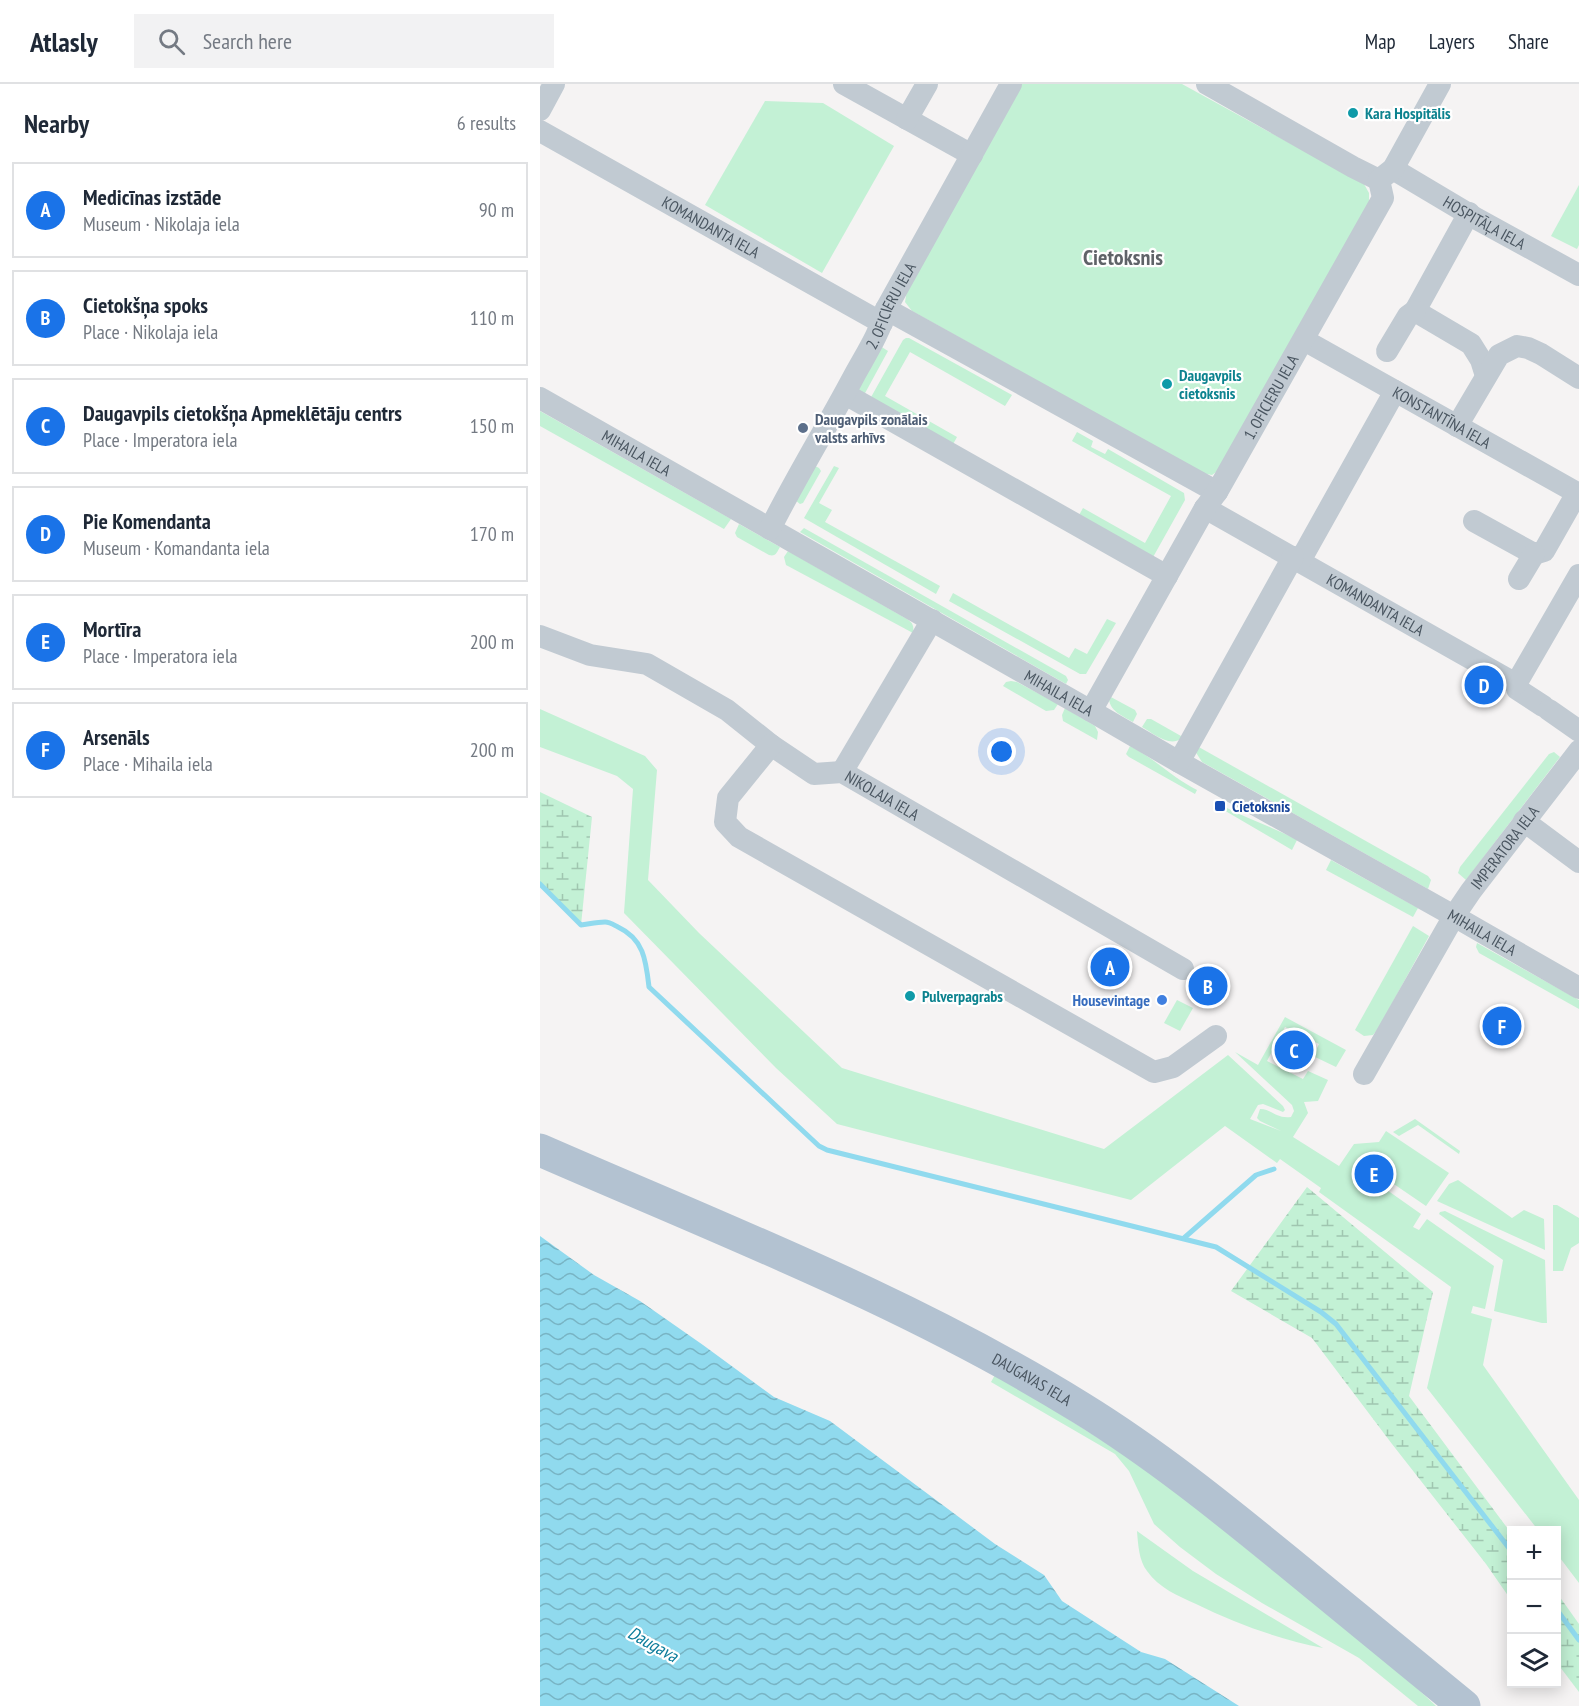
<!DOCTYPE html>
<html lang="en">
<head>
<meta charset="utf-8">
<style>
	:root { --surface:#fff; --page:#f2f2f3; --text:#1f2937; --muted:#747a83; --line:#e0e1e3; --accent:#1a73e8 }
	body { margin:0; font-family:"PT Sans Narrow",sans-serif; background:var(--page); color:var(--text) }
	.controls { position:absolute; right:18px; bottom:18px; display:grid; overflow:hidden; border-radius:0px; box-shadow:0 3px 15px #0003 }
	.controls button { width:54px; height:54px; display:grid; place-items:center; padding:0; border:0; border-bottom:2px solid var(--line); background:var(--surface); color:var(--text); font:30px sans-serif }
	.you { position:absolute; left:462px; top:668px; width:21px; height:21px; margin:-15px; border:4px solid #fff; border-radius:50%; background:#1a73e8; box-shadow:0 0 0 9px #1a73e833 }
	.badge { display:grid; place-items:center; width:39px; height:39px; border-radius:50%; background:var(--accent); color:#fff; font-size:20px; font-weight:700 }
	.pin { position:absolute; translate:-50% -50%; border:3px solid #fff; box-shadow:0 2px 6px #0006 }
	.list { margin:0; padding:0; list-style:none }
	h2 { display:flex; justify-content:space-between; align-items:center; height:78px; margin:0; padding:0 24px; font-size:26px }
	h2 small { font-size:20px; font-weight:400; color:var(--muted) }
	.list li { display:grid; grid-template-columns:39px 1fr auto; gap:18px; align-items:center; box-sizing:border-box; height:96px; margin:0 12px 12px; padding:0 12px; border:2px solid var(--line); border-radius:0px }
	.list b { display:block; font-size:22px; white-space:nowrap }
	.list p { margin:0; font-size:20px; white-space:nowrap; color:var(--muted) }
	.list em { font-size:20px; font-style:normal; color:var(--muted) }
	.icon { flex:none; width:33px; height:33px; fill:none; stroke:currentColor; stroke-width:2; stroke-linecap:round; stroke-linejoin:round }
	.map { position:relative; flex:none; width:1039px; height:1622px; overflow:hidden }
	header { display:flex; align-items:center; gap:36px; box-sizing:border-box; height:84px; padding:0 30px; background:var(--surface); border-bottom:2px solid var(--line) }
	header strong { font-size:28px }
	nav { display:flex; gap:33px; margin-inline-start:auto; font-size:21px }
	.search { width:420px; height:54px; background:var(--page); display:flex; align-items:center; gap:15px; box-sizing:border-box; padding:0 21px; border-radius:0px; color:var(--muted); font-size:22px }
	main { display:flex }
	aside { flex:1; background:var(--surface) }
	.map>svg:first-child { display:block }
	.green { fill:#c3f1d5 }
	.wetland { fill:url(#wetland-marsh) }
	.water { fill:url(#water-waves) }
	.lines { fill:none; stroke-linecap:round; stroke-linejoin:round }
	.stream { stroke:#90daee; stroke-width:5 }
	.street { stroke:#c1cad2; stroke-width:22 }
	.primary { stroke:#b3c2d1; stroke-width:33 }
	.culture-dot { fill:#0f9aa8; stroke:#fff; stroke-width:2 }
	.service-dot { fill:#5c6f8a; stroke:#fff; stroke-width:2 }
	.transit-dot { fill:#1a4fb4; stroke:#fff; stroke-width:2 }
	.shop-dot { fill:#3f7fe0; stroke:#fff; stroke-width:2 }
	.labels { text-anchor:middle; dominant-baseline:central; stroke-width:4.5; stroke-linejoin:round; paint-order:stroke }
	.culture-label { font-size:16px; font-weight:bold; fill:#0d838f; stroke:#fff; text-anchor:start }
	.street-label { font-size:16px; fill:#4a5661; stroke:#fff }
	.service-label { font-size:16px; font-weight:bold; fill:#4e5e75; stroke:#fff; text-anchor:start }
	.transit-label { font-size:16px; font-weight:bold; fill:#164399; stroke:#fff; text-anchor:start }
	.shop-label { font-size:16px; font-weight:bold; fill:#366cbe; stroke:#fff; text-anchor:end }
	.water-label { font-size:18px; font-style:italic; fill:#0c7c9b; stroke:#fff }
	.district-label { font-size:22px; font-weight:bold; fill:#5f6368; stroke:#fff }
</style>
</head>
<body>
<header>
<strong>Atlasly</strong>
<div class="search"><svg class="icon" aria-label="search" viewBox="0 0 24 24"><circle cx="10" cy="10" r="6"/><path d="M15 15l6 6"/></svg>Search here</div>
<nav><a>Map</a><a>Layers</a><a>Share</a></nav>
</header>
<main>
<aside>
<h2>Nearby<small>6 results</small></h2>
<ul class="list">
<li><span class="badge">A</span><div><b>Medicīnas izstāde</b><p>Museum · Nikolaja iela</p></div><em>90 m</em></li>
<li><span class="badge">B</span><div><b>Cietokšņa spoks</b><p>Place · Nikolaja iela</p></div><em>110 m</em></li>
<li><span class="badge">C</span><div><b>Daugavpils cietokšņa Apmeklētāju centrs</b><p>Place · Imperatora iela</p></div><em>150 m</em></li>
<li><span class="badge">D</span><div><b>Pie Komendanta</b><p>Museum · Komandanta iela</p></div><em>170 m</em></li>
<li><span class="badge">E</span><div><b>Mortīra</b><p>Place · Imperatora iela</p></div><em>200 m</em></li>
<li><span class="badge">F</span><div><b>Arsenāls</b><p>Place · Mihaila iela</p></div><em>200 m</em></li>
</ul>
</aside>
<div class="map">
<svg width="1039" height="1622" viewBox="0 0 1039 1622">
	<defs>
		<pattern id="wetland-marsh" width="20" height="14" patternUnits="userSpaceOnUse" patternTransform="scale(1.5)"><rect width="20" height="14" fill="#c3f1d5"/><path d="M1 5h8M5 5V1M11 12h8M15 12V8" fill="none" stroke="#a0c6b0"/></pattern>
		<pattern id="water-waves" width="16" height="10" patternUnits="userSpaceOnUse" patternTransform="scale(1.5)"><rect width="16" height="10" fill="#90daee"/><path d="M0 5q4-4 8 0t8 0" fill="none" stroke="#78b4c4"/></pattern>
	</defs>
	<rect width="100%" height="100%" fill="#f5f3f3"/>
	<g class="green">
		<path d="M 477,0 L 642,0 L 824,100 L 829,109 L 829,119 L 679,386 L 672,391 L 662,389 L 372,227 L 365,218 L 367,206 Z"/>
		<path d="M 225,17 L 283,19 L 354,62 L 282,189 L 165,121 Z"/>
		<path d="M 1039,101 L 1039,161 L 1037,165 L 1011,152 Z"/>
		<path d="M 366,254 L 369,254 L 472,311 L 465,322 L 370,268 L 345,312 L 417,353 L 412,362 L 330,315 L 363,256 Z"/>
		<path d="M 340,262 L 348,267 L 324,311 L 316,307 Z"/>
		<path d="M 0,327 L 191,435 L 184,445 L 0,342 Z"/>
		<path d="M 537,348 L 553,357 L 551,363 L 565,370 L 568,365 L 644,409 L 645,416 L 612,475 L 538,433 L 543,424 L 605,459 L 631,412 L 532,357 Z"/>
		<path d="M 273,381 L 279,384 L 281,387 L 263,419 L 260,420 L 255,416 Z"/>
		<path d="M 294,382 L 299,384 L 279,419 L 292,426 L 285,438 L 400,502 L 396,510 L 264,434 Z"/>
		<path d="M 199,440 L 240,463 C 237,468 236,473 229,471 L 197,453 L 195,449 Z"/>
		<path d="M 264,444 L 526,592 L 528,596 L 526,600 L 260,448 Z"/>
		<path d="M 248,467 L 367,535 C 373,539 374,542 373,549 L 246,481 L 244,473 Z"/>
		<path d="M 413,509 L 529,574 L 535,564 L 547,570 L 567,535 L 576,539 L 546,590 L 540,590 L 409,517 Z"/>
		<path d="M 471,597 L 477,598 L 518,620 L 514,626 L 506,627 L 463,602 L 466,598 Z"/>
		<path d="M 569,612 L 595,626 L 597,630 L 593,638 C 583,632 568,627 569,612 Z"/>
		<path d="M 525,624 L 555,642 L 558,648 L 557,656 L 523,637 L 522,631 Z"/>
		<path d="M 0,625 L 105,672 L 117,686 L 108,796 L 159,849 L 302,984 L 564,1065 L 688,971 L 743,1022 L 745,1026 L 743,1028 L 723,1020 L 718,1021 L 710,1035 L 741,1047 L 720,1037 L 717,1034 L 720,1025 C 732,1025 736,1035 751,1033 L 754,1027 L 752,1021 L 695,968 L 718,981 L 745,933 L 806,966 L 796,983 L 773,972 L 779,960 L 745,943 L 727,977 L 763,995 L 768,987 L 788,996 L 778,1017 L 764,1018 L 768,1029 L 753,1053 L 799,1082 L 814,1060 L 839,1058 L 846,1047 L 909,1089 L 886,1122 L 842,1092 L 838,1086 L 834,1085 L 830,1087 L 829,1093 L 832,1098 L 837,1099 L 881,1130 L 873,1143 L 879,1146 L 887,1135 L 954,1182 L 945,1225 L 933,1222 L 931,1229 L 952,1235 L 943,1281 L 1039,1416 L 1039,1499 L 1017,1470 L 1017,1446 L 998,1446 L 887,1304 L 911,1203 L 779,1108 L 781,1104 L 740,1075 L 737,1079 L 685,1042 L 591,1116 L 297,1040 L 236,984 L 84,829 L 93,705 L 77,692 L 0,663 Z"/>
		<path d="M 607,635 L 611,635 L 641,652 L 641,655 C 628,663 613,649 602,643 Z"/>
		<path d="M 590,662 C 614,674 633,694 657,706 L 655,710 L 589,673 L 586,670 Z"/>
		<path d="M 657,662 L 888,792 L 891,796 L 888,805 L 662,678 L 655,667 Z"/>
		<path d="M 1014,668 L 1020,673 L 926,796 L 918,789 L 920,783 L 1009,670 Z"/>
		<path d="M 683,722 C 707,735 733,743 757,756 L 752,766 L 682,725 Z"/>
		<path d="M 791,776 L 878,824 L 873,833 L 786,786 Z"/>
		<path d="M 873,842 L 889,852 L 838,945 L 833,951 L 824,952 L 815,946 Z"/>
		<path d="M 937,859 L 1039,916 L 1039,925 L 939,869 L 936,863 Z"/>
		<path d="M 637,916 L 653,924 L 640,947 L 624,939 Z"/>
		<path d="M 875,1035 L 920,1067 L 919,1070 L 878,1041 L 859,1052 L 853,1048 Z"/>
		<path d="M 918,1096 L 972,1134 L 984,1126 L 1004,1135 L 1005,1166 L 897,1117 L 909,1100 Z"/>
		<path d="M 1013,1121 L 1017,1121 L 1039,1134 L 1039,1159 L 1031,1164 L 1023,1187 L 1013,1187 Z"/>
		<path d="M 905,1127 L 1005,1176 L 1007,1239 L 1002,1239 L 954,1227 L 963,1176 L 899,1130 L 900,1128 Z"/>
		<path d="M 456,1289 L 613,1389 L 863,1591 L 896,1622 L 878,1622 L 819,1574 L 722,1519 L 676,1490 L 640,1463 L 614,1440 L 589,1387 L 575,1370 L 451,1298 Z"/>
		<path d="M 597,1447 L 653,1487 L 783,1564 C 739,1555 696,1540 656,1520 C 638,1512 619,1504 607,1487 C 599,1477 598,1460 597,1447 Z"/>
	</g>
	<g class="wetland">
		<path d="M 0,708 L 52,733 L 41,841 L 0,800 Z"/>
		<path d="M 767,1103 L 893,1208 L 869,1312 L 971,1449 L 971,1516 L 946,1480 L 852,1360 L 772,1254 L 691,1207 Z"/>
		<path d="M 1017,1509 L 1039,1540 L 1039,1608 L 1017,1579 Z"/>
	</g>
	<path class="water" d="M 0,1152 L 54,1191 L 100,1217 L 163,1261 L 234,1313 L 290,1337 L 455,1460 L 504,1491 L 522,1517 L 601,1568 L 625,1575 L 699,1622 L 0,1622 Z"/>
	<g class="lines">
		<g class="stream">
			<path d="M 0,800 L 41,841 C 49,840 57,838 65,838 C 70,838 74,841 78,843 C 104,855 106,877 109,903 L 279,1062 L 287,1066 L 676,1163 L 781,1228 L 796,1240 L 972,1468"/>
			<path d="M 644,1154 L 716,1091 L 734,1085"/>
			<path d="M 1017,1526 L 1039,1556"/>
		</g>
		<g class="street">
			<path d="M 304,0 L 432,71"/>
			<path d="M 667,0 L 813,83 L 839,96"/>
			<path d="M 0,26 L 14,0"/>
			<path d="M 367,35 L 387,0"/>
			<path id="s1" d="M 0,47 L 342,239"/>
			<path id="s2" d="M 853,85 L 937,135 L 1039,191"/>
			<path d="M 929,129 L 875,227 L 931,260 L 941,276 L 946,292"/>
			<path d="M 346,225 L 677,408"/>
			<path id="s3" d="M 764,256 L 1039,410"/>
			<path d="M 847,267 L 868,232 L 875,227"/>
			<path d="M 305,310 L 627,492"/>
			<path id="s4" d="M 0,314 L 551,627 L 639,678 L 914,832 L 1039,904"/>
			<path d="M 917,342 L 959,271 L 977,262 L 988,264 L 1001,270 L 1039,294"/>
			<path id="s5" d="M 665,424 L 976,600 L 977,605 L 1003,622"/>
			<path d="M 934,437 L 994,470 L 1004,467 L 1037,409"/>
			<path id="s6" d="M 230,445 C 256,393 287,343 314,292 C 326,270 340,249 346,225 L 471,0"/>
			<path d="M 760,477 L 855,307"/>
			<path d="M 979,495 L 994,470"/>
			<path id="s7" d="M 0,552 L 50,571 L 107,580 L 187,626 L 231,661 L 274,690 L 302,688 L 643,885"/>
			<path d="M 976,600 L 1039,491"/>
			<path d="M 1009,626 L 1039,647"/>
			<path id="s8" d="M 551,627 L 665,424 L 677,408 L 843,114 L 839,96 L 853,85 L 900,0"/>
			<path d="M 231,661 L 188,714 L 185,738 L 199,753 L 614,988 L 633,983 L 676,952"/>
			<path d="M 639,678 L 753,473"/>
			<path d="M 302,688 L 392,536"/>
			<path d="M 984,737 L 1039,778"/>
			<path id="s9" d="M 824,990 L 914,832 L 931,807 L 1039,667"/>
		</g>
		<path class="primary" id="s10" d="M 0,1066 C 183,1146 372,1219 541,1324 C 614,1369 681,1423 747,1477 C 806,1525 865,1574 924,1622"/>
	</g>
	<g class="culture-dot">
		<circle cx="813" cy="29" r="6"/>
		<circle cx="627" cy="300" r="6"/>
		<circle cx="370" cy="912" r="6"/>
	</g>
	<circle class="service-dot" cx="263" cy="344" r="6"/>
	<rect class="transit-dot" x="674" y="716" width="12" height="12" rx="3"/>
	<circle class="shop-dot" cx="622" cy="916" r="6"/>
	<g class="labels">
		<g class="culture-label">
			<text x="825" y="29">Kara Hospitālis</text>
			<text x="639" y="291">Daugavpils<tspan x="639" dy="18">cietoksnis</tspan></text>
			<text x="382" y="912">Pulverpagrabs</text>
		</g>
		<g class="street-label">
			<text stroke="none"><textPath href="#s2" startOffset="106">HOSPITĀĻA IELA</textPath></text>
			<text stroke="none"><textPath href="#s1" startOffset="196">KOMANDANTA IELA</textPath></text>
			<text stroke="none"><textPath href="#s6" startOffset="254">2. OFICIERU IELA</textPath></text>
			<text stroke="none"><textPath href="#s8" startOffset="362">1. OFICIERU IELA</textPath></text>
			<text stroke="none"><textPath href="#s3" startOffset="158">KONSTANTĪNA IELA</textPath></text>
			<text stroke="none"><textPath href="#s4" startOffset="111">MIHAILA IELA</textPath></text>
			<text stroke="none"><textPath href="#s5" startOffset="196">KOMANDANTA IELA</textPath></text>
			<text stroke="none"><textPath href="#s4" startOffset="597">MIHAILA IELA</textPath></text>
			<text stroke="none"><textPath href="#s7" startOffset="386">NIKOLAJA IELA</textPath></text>
			<text stroke="none"><textPath href="#s9" startOffset="267">IMPERATORA IELA</textPath></text>
			<text stroke="none"><textPath href="#s4" startOffset="1083">MIHAILA IELA</textPath></text>
			<text stroke="none"><textPath href="#s10" startOffset="543">DAUGAVAS IELA</textPath></text>
		</g>
		<g class="service-label">
			<text x="275" y="335">Daugavpils zonālais<tspan x="275" dy="18">valsts arhīvs</tspan></text>
		</g>
		<g class="transit-label">
			<text x="692" y="722">Cietoksnis</text>
		</g>
		<g class="shop-label">
			<text x="610" y="916">Housevintage</text>
		</g>
		<g class="water-label">
			<text transform="translate(113 1560) rotate(29)">Daugava</text>
		</g>
		<g class="district-label">
			<text x="583" y="173">Cietoksnis</text>
		</g>
	</g>
</svg>
<div class="controls">
<button>+</button>
<button>−</button>
<button><svg class="icon" aria-label="layers" viewBox="0 0 24 24"><path d="M12 4l9 5-9 5-9-5zM3 14l9 5 9-5"/></svg></button>
</div>
<div class="you"></div>
<div class="pin badge" style="left:570px;top:883px">A</div>
<div class="pin badge" style="left:668px;top:902px">B</div>
<div class="pin badge" style="left:754px;top:966px">C</div>
<div class="pin badge" style="left:944px;top:601px">D</div>
<div class="pin badge" style="left:834px;top:1090px">E</div>
<div class="pin badge" style="left:962px;top:942px">F</div>
</div>
</main>
</body>
</html>
